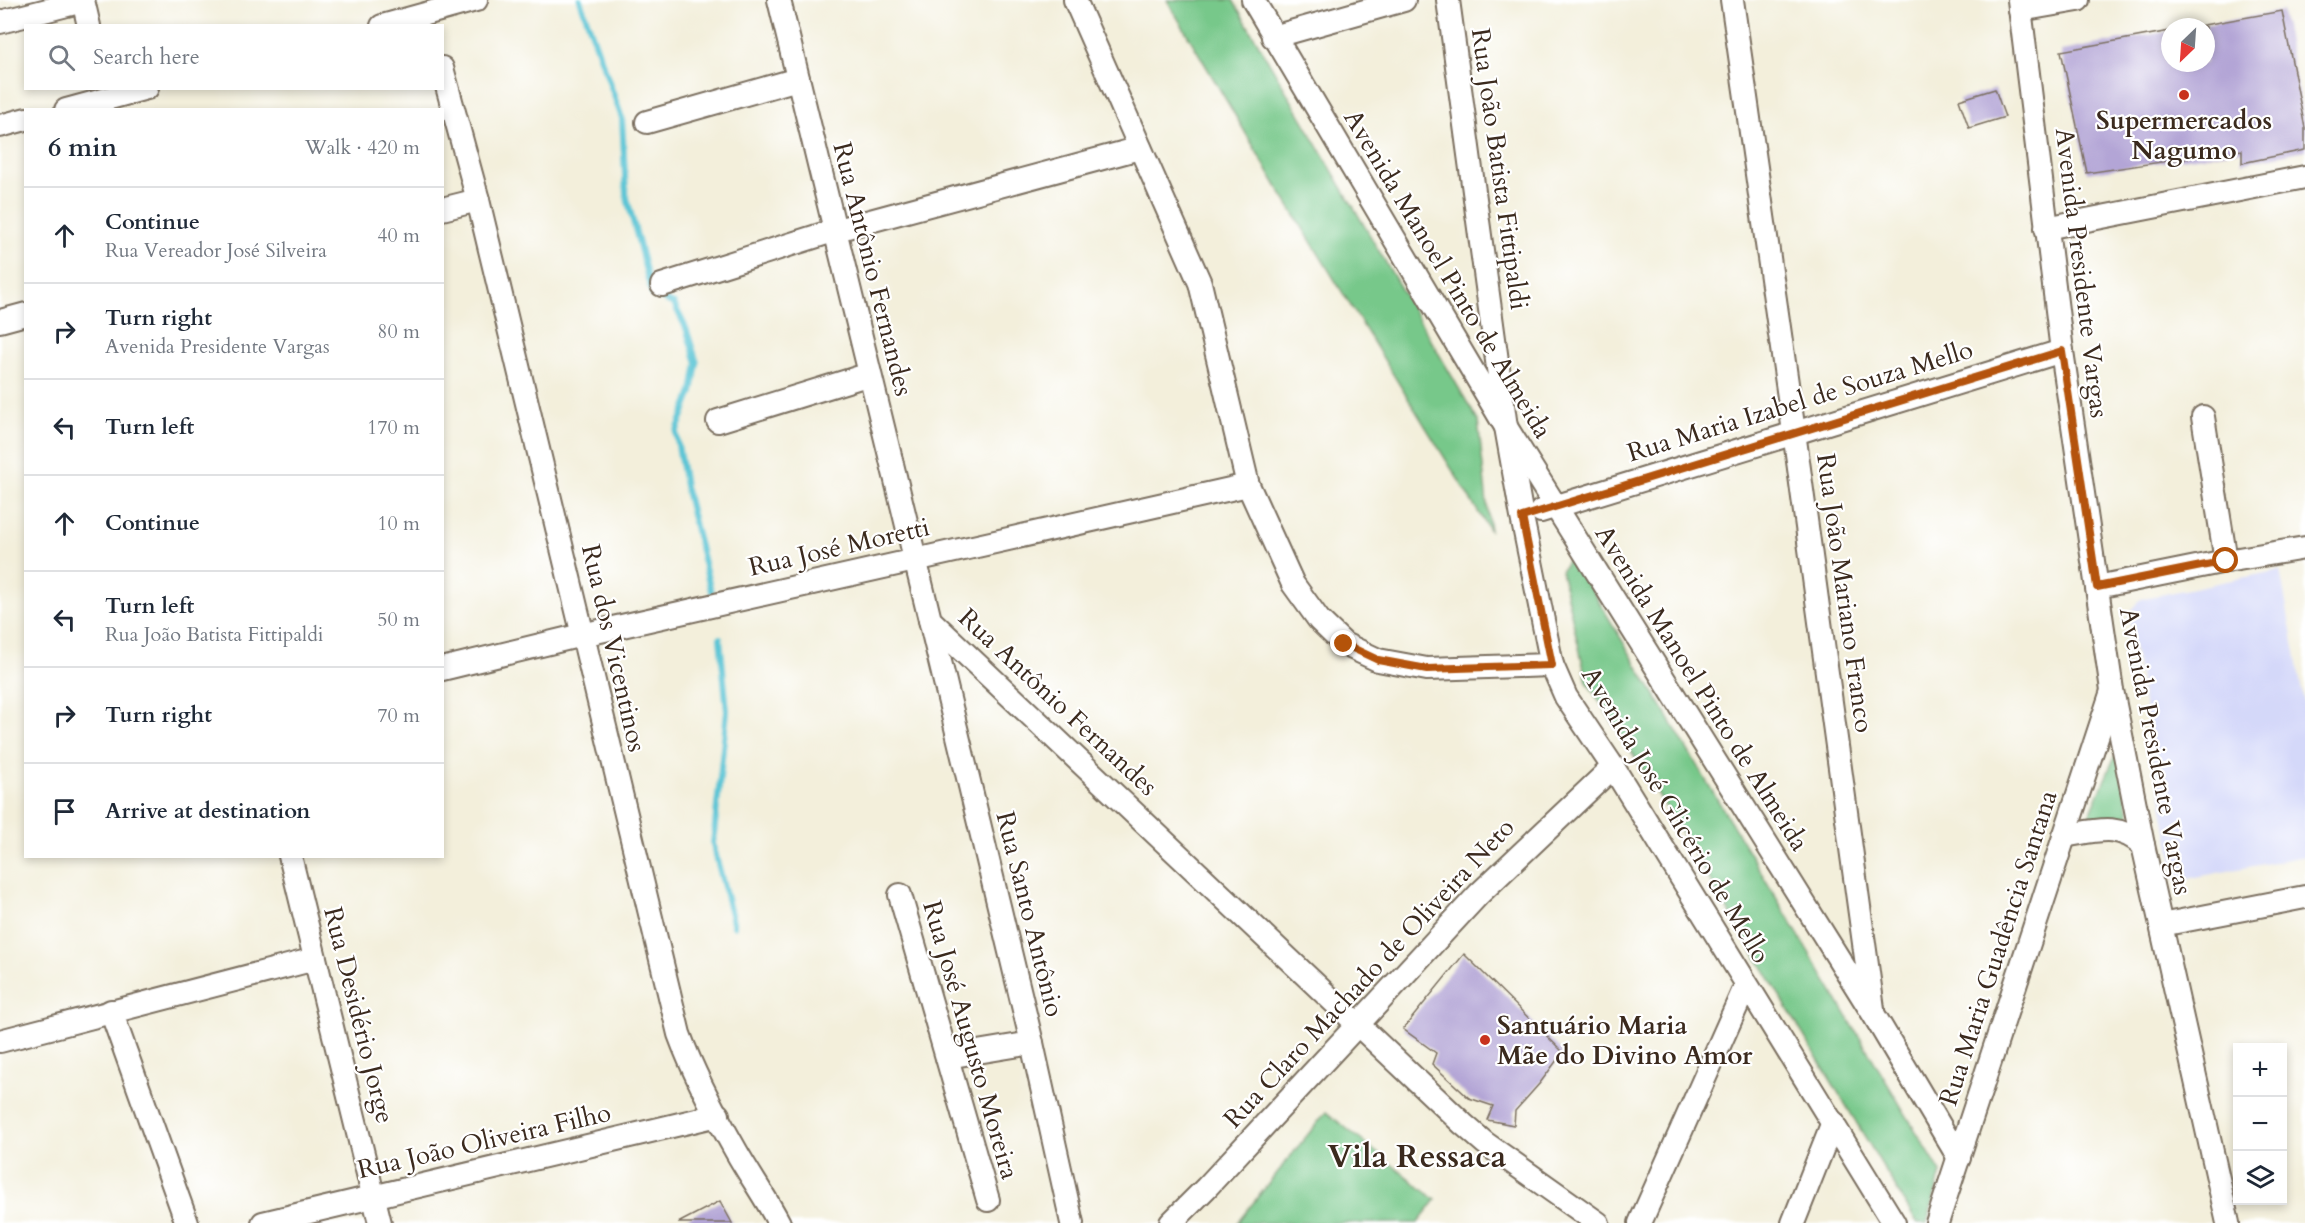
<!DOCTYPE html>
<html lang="en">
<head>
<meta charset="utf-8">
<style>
	:root { --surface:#fff; --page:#f6f6f7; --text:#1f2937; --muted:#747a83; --line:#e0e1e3 }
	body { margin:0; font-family:Cardo,serif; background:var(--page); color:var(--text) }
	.controls { position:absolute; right:18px; bottom:18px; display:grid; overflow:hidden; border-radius:0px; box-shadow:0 3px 9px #0003 }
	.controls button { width:54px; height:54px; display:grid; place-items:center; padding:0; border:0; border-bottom:2px solid var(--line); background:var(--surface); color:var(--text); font:30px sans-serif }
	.compass { position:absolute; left:2161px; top:18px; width:54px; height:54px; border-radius:50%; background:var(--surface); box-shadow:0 3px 9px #0003; rotate:205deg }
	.stop { position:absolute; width:18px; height:18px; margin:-14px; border:4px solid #b45309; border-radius:50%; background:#fff }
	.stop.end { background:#b45309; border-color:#fff; box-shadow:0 2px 6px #0008 }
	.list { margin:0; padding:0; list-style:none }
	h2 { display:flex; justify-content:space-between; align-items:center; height:78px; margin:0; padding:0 24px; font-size:26px }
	h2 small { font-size:20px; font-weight:400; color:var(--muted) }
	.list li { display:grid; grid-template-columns:39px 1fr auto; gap:18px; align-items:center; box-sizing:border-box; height:96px; padding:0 24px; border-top:2px solid var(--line) }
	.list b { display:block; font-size:22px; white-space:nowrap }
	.list p { margin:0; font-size:20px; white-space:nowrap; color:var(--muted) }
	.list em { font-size:20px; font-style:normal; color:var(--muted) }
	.icon { flex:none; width:33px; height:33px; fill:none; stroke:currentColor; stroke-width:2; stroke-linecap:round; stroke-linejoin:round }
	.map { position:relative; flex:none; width:2305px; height:1223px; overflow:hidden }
	.search { position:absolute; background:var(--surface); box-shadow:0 3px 9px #0003; left:24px; top:24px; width:420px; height:66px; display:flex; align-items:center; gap:15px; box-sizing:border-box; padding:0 21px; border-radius:0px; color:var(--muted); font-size:22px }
	.panel { position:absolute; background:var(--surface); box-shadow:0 3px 9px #0003; left:24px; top:108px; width:420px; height:750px; border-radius:0px }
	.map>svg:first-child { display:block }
	.built { fill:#d4d8f9 }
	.green { fill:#77c88a; stroke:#597954; stroke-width:1.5 }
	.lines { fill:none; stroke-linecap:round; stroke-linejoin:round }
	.stream { stroke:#5bc5d5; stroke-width:6 }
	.building { fill:#b3a5d6 }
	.minor-casing { stroke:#7b6f60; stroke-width:26 }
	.minor { stroke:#fff; stroke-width:22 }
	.route { stroke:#b45309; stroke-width:8 }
	.poi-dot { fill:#c8321e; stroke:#fff; stroke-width:2 }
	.labels { text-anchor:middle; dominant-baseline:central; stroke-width:4.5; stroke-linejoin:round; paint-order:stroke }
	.poi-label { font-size:26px; font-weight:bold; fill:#3b2a1e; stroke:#fff }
	.street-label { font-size:26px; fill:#3b2a1e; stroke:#fff }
	.district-label { font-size:32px; font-weight:bold; fill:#3b2a1e; stroke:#fff }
</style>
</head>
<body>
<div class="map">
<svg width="2305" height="1223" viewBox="0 0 2305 1223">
	<rect width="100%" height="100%" fill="#fff"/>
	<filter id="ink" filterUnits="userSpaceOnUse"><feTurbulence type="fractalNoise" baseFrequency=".0167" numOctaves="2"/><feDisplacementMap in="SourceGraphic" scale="12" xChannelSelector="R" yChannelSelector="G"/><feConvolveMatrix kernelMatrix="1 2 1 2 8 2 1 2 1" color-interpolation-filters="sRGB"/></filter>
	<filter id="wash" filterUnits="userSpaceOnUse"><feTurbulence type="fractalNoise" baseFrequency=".008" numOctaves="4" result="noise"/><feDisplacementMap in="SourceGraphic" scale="24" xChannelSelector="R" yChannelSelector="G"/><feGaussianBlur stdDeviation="1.35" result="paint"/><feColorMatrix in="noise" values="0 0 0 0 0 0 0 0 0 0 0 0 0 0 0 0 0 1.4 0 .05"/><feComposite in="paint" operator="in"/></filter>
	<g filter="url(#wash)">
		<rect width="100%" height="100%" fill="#f3efdb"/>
		<path class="built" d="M 2280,570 L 2305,708 L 2305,856 L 2176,881 L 2128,613 L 2141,599 Z"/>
		<g class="green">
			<path d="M 1167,0 L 1233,0 L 1478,421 L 1490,531 L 1281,193 Z"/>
			<path d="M 1571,555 L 1941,1173 L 1927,1223 L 1917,1223 L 1644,771 L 1587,682 L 1561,571 Z"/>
			<path d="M 2118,749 L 2131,827 L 2087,821 Z"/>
			<path d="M 1326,1112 L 1436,1200 L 1418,1223 L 1237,1223 Z"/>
		</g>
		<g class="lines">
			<g class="stream">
				<path d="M 580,0 L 622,118 L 626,194 L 652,294 L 674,304 L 686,328 L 697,363 L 692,392 L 676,433 L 685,486 L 711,591"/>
				<path d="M 720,638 L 727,711 L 713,844 L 734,926"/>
			</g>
		</g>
		<g id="blocks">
			<g class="building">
				<path d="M 2282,11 L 2305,128 L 2305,150 L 2242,163 L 2242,150 L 2087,173 L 2061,51 L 2170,31 L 2170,63 L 2206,63 L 2206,27 L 2198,26 Z"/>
				<path d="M 1995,89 L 2005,117 L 1969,128 L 1959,100 Z"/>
				<path d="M 1464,954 L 1563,1052 L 1540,1083 L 1515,1111 L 1514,1125 L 1487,1120 L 1493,1106 L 1469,1098 L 1432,1064 L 1436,1053 L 1403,1029 Z"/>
				<path d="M 720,1201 L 732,1223 L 678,1223 Z"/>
			</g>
		</g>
	</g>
	<g filter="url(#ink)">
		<use href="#blocks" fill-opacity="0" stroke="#7b6f60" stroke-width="1.5"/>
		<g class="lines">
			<g class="minor-casing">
				<g id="minor">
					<path d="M 83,0 L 89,26"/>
					<path d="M 779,0 L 930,620 L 1463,1124 L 1485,1143 L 1598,1223"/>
					<path d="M 1075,0 L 1200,283 L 1248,485 L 1293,584 L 1319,620 L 1344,644 L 1378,660 L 1427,669 L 1552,665"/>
					<path d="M 1253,0 L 1506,427 L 1874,1015 L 1959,1158"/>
					<path d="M 1448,0 L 1506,427 L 1522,517 L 1552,665 L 1566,697 L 1613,767 L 1894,1223"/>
					<path d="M 1732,0 L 1794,432 L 1873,1009"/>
					<path d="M 2019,0 L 2062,351 L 2112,690 L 2143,845 L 2228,1223"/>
					<path d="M 2020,10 L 2078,0"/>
					<path d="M 0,22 L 83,1"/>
					<path d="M 382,26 L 476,0"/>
					<path d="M 1273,37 L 1404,0"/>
					<path d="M 442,68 L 478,200 L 679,1034 C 694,1075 715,1114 736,1151 C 750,1176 766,1198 779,1223"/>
					<path d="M 66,110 L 147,88"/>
					<path d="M 647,122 L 798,79"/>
					<path d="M 0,126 L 26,119"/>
					<path d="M 442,209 L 478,200"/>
					<path d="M 2046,228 L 2305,177"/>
					<path d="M 662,285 L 833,231 L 1140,148"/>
					<path d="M 0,321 L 26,314"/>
					<path d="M 2203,417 L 2226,561"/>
					<path d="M 718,421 L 870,374"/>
					<path d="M 1541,511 L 2062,351"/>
					<path d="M 2097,587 L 2226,561 L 2305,548"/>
					<path d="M 930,620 L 1032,1043 L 1072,1223"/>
					<path d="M 442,669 L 582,635 L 1248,485"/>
					<path d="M 2064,836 C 2096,831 2117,822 2143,845"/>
					<path d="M 290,856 L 380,1223"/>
					<path d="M 900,895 L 988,1200"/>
					<path d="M 2161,925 L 2305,897"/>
					<path d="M 111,1011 L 187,1223"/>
					<path d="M 0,1041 L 315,959"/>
					<path d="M 947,1057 L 1032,1043"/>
					<path d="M 263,1223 L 718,1115"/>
					<path d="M 1171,1223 L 1206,1188 L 1479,894 L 1613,767"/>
					<path d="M 1640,1223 L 1746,985"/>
					<path d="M 1793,1223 L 1833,1122"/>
					<path d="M 1937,1223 L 2112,691"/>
				</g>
			</g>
			<use href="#minor" class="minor"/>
		</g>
	</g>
	<g class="lines" filter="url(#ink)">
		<path class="route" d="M 1344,644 L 1378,660 L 1427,669 L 1552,665 L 1522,517 L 2062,351 L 2097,587 L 2226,561"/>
	</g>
	<g class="poi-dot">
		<circle cx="2184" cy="95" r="6"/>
		<circle cx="1485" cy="1040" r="6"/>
	</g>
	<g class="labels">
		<g class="poi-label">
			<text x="2184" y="120">Supermercados<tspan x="2184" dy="30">Nagumo</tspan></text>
			<text x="1497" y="1025" text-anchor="start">Santuário Maria<tspan x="1497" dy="30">Mãe do Divino Amor</tspan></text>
		</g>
		<g class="street-label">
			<text transform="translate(1500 169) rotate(82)">Rua João Batista Fittipaldi</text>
			<text transform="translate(873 269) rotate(76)">Rua Antônio Fernandes</text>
			<text transform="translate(2082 273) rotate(83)">Avenida Presidente Vargas</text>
			<text transform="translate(1448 274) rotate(59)">Avenida Manoel Pinto de Almeida</text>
			<text transform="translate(1800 401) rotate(-17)">Rua Maria Izabel de Souza Mello</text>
			<text transform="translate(839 547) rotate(-13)">Rua José Moretti</text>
			<text transform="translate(1845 593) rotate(82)">Rua João Mariano Franco</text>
			<text transform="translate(614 648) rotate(77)">Rua dos Vicentinos</text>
			<text transform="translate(1702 688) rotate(58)">Avenida Manoel Pinto de Almeida</text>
			<text transform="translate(1058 702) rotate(43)">Rua Antônio Fernandes</text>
			<text transform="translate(2156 751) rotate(79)">Avenida Presidente Vargas</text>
			<text transform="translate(1676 815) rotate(59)">Avenida José Glicério de Mello</text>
			<text transform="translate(1030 914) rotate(76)">Rua Santo Antônio</text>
			<text transform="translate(1998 948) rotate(-72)">Rua Maria Guadência Santana</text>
			<text transform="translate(1369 973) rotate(-47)">Rua Claro Machado de Oliveira Neto</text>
			<text transform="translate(359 1015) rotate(76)">Rua Desidério Jorge</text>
			<text transform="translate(971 1040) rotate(74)">Rua José Augusto Moreira</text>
			<text transform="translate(484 1141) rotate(-13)">Rua João Oliveira Filho</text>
		</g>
		<g class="district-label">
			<text x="1417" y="1157">Vila Ressaca</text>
		</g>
	</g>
</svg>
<div class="controls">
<button>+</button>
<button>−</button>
<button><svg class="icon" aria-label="layers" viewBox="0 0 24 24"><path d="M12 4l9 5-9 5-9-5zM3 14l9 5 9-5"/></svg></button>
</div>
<svg class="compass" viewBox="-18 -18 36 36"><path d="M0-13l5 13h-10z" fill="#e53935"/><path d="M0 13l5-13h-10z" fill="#747a83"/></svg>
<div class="stop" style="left:2226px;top:561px"></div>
<div class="stop end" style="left:1344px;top:644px"></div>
<div class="search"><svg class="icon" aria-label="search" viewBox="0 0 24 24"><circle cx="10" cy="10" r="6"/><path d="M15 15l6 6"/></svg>Search here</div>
<section class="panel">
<h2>6 min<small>Walk · 420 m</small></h2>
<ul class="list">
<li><svg class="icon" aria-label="ahead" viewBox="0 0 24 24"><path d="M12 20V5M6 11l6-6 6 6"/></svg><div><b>Continue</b><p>Rua Vereador José Silveira</p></div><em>40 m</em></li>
<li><svg class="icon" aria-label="right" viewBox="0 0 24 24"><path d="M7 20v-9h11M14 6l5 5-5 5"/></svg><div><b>Turn right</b><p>Avenida Presidente Vargas</p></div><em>80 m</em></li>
<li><svg class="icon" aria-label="left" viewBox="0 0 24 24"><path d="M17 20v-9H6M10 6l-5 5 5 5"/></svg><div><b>Turn left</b></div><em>170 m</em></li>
<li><svg class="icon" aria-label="ahead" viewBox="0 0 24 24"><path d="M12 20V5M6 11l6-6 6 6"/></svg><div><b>Continue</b></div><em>10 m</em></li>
<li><svg class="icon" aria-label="left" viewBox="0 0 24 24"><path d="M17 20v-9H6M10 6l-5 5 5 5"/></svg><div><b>Turn left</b><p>Rua João Batista Fittipaldi</p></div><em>50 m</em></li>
<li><svg class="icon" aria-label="right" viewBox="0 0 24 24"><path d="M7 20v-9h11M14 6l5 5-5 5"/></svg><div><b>Turn right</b></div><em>70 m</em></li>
<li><svg class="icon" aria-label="arrive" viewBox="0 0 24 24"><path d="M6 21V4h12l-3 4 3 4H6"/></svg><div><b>Arrive at destination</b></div></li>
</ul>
</section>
</div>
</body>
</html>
